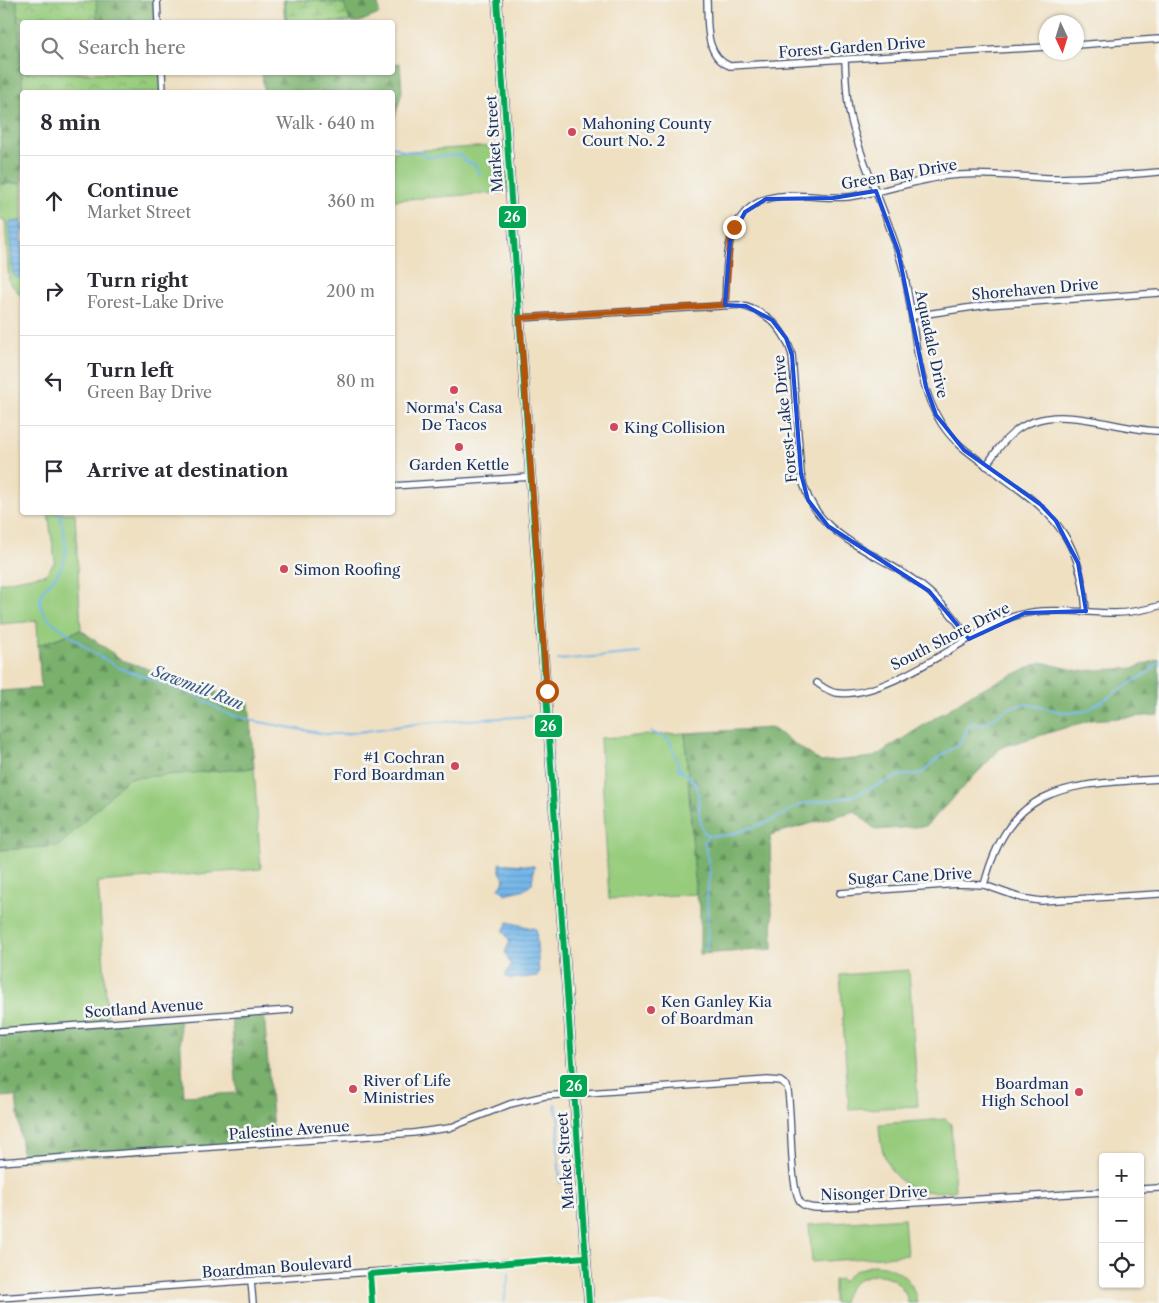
<!DOCTYPE html>
<html lang="en">
<head>
<meta charset="utf-8">
<style>
	:root { --surface:#fff; --page:#f2f2f3; --text:#2b2b33; --muted:#7c7c81; --line:#e1e1e2 }
	body { margin:0; font-family:"Libre Caslon Text",serif; background:var(--page); color:var(--text) }
	.controls { position:absolute; right:15px; bottom:15px; display:grid; overflow:hidden; border-radius:5px; box-shadow:0 1px 4px #0004 }
	.controls button { width:45px; height:45px; display:grid; place-items:center; padding:0; border:0; border-bottom:1px solid var(--line); background:var(--surface); color:var(--text); font:25px sans-serif }
	.compass { position:absolute; left:1039px; top:15px; width:45px; height:45px; border-radius:50%; background:var(--surface); box-shadow:0 1px 4px #0004; rotate:176deg }
	.stop { position:absolute; width:15px; height:15px; margin:-11px; border:4px solid #b45309; border-radius:50%; background:#fff }
	.stop.end { background:#b45309; border-color:#fff; box-shadow:0 1px 5px #0008 }
	.list { margin:0; padding:0; list-style:none }
	h2 { display:flex; justify-content:space-between; align-items:center; height:65px; margin:0; padding:0 20px; font-size:21px }
	h2 small { font-size:16px; font-weight:400; color:var(--muted) }
	.list li { display:grid; grid-template-columns:32px 1fr auto; gap:15px; align-items:center; box-sizing:border-box; height:90px; padding:0 20px; border-top:1px solid var(--line) }
	.list b { display:block; font-size:19px; white-space:nowrap }
	.list p { margin:0; font-size:16px; white-space:nowrap; color:var(--muted) }
	.list em { font-size:16px; font-style:normal; color:var(--muted) }
	.icon { flex:none; width:28px; height:28px; fill:none; stroke:currentColor; stroke-width:2; stroke-linecap:round; stroke-linejoin:round }
	.map { position:relative; flex:none; width:1159px; height:1303px; overflow:hidden }
	.search { position:absolute; background:var(--surface); box-shadow:0 1px 4px #0004; left:20px; top:20px; width:375px; height:55px; display:flex; align-items:center; gap:12px; box-sizing:border-box; padding:0 18px; border-radius:5px; color:var(--muted); font-size:19px }
	.panel { position:absolute; background:var(--surface); box-shadow:0 1px 4px #0004; left:20px; top:90px; width:375px; height:425px; border-radius:5px }
	.map>svg:first-child { display:block }
	.grass { fill:#97cc7d; stroke:#597e6e }
	.forest { fill:url(#forest-firs); stroke:#4a7065 }
	.wetland { fill:url(#wetland-marsh); stroke:#597e6e }
	.park { fill:url(#park-crowns); stroke:#597e6e }
	.water { fill:url(#water-rules); stroke:#4873a4 }
	.lines { fill:none; stroke-linecap:round; stroke-linejoin:round }
	.stream { stroke:#74b7e9; stroke-width:2 }
	.street-casing { stroke:#3b4a6d; stroke-width:8 }
	.primary-casing { stroke:#3b4a6d; stroke-width:11 }
	.street { stroke:#fff; stroke-width:5.5 }
	.primary { stroke:#fff; stroke-width:9 }
	.bus-1-casing { stroke:#f6f6f2; stroke-width:10 }
	.bus-1 { stroke:#00a651; stroke-width:6 }
	.route { stroke:#b45309; stroke-width:6 }
	.marked { fill:none; stroke:#1d4ed8; stroke-width:4; stroke-linejoin:round }
	.poi-dot { fill:#d1495b; stroke:#f6f6f2; stroke-width:2 }
	.labels { text-anchor:middle; dominant-baseline:central; stroke-width:5; stroke-linejoin:round; paint-order:stroke }
	.street-label { font-size:15px; fill:#1b2f5e; stroke:#f6f6f2 }
	.poi-label { font-size:15px; fill:#1b2f5e; stroke:#f6f6f2; text-anchor:start }
	.water-label { font-size:16px; font-style:italic; fill:#365888; stroke:#f6f6f2 }
	.line-badge { stroke:#f6f6f2; stroke-width:2 }
	.badge-label { font-size:14px; text-anchor:middle; font-weight:bold; fill:#fff }
</style>
</head>
<body>
<div class="map">
<svg width="1159" height="1303" viewBox="0 0 1159 1303">
	<defs>
		<pattern id="forest-firs" width="22" height="20" patternUnits="userSpaceOnUse" patternTransform="scale(1.25)"><rect width="22" height="20" fill="#79b06c"/><path d="M5 1l3.5 6h-7zM16 11l3.5 6h-7z" fill="#62905c"/></pattern>
		<pattern id="wetland-marsh" width="20" height="14" patternUnits="userSpaceOnUse" patternTransform="scale(1.25)"><rect width="20" height="14" fill="#97cc7d"/><path d="M1 5h8M5 5V1M11 12h8M15 12V8" fill="none" stroke="#7aa66a"/></pattern>
		<pattern id="park-crowns" width="20" height="18" patternUnits="userSpaceOnUse" patternTransform="scale(1.25)"><rect width="20" height="18" fill="#97cc7d"/><path d="M2 6a3 3 0 1 1 6 0M12 15a3 3 0 1 1 6 0" fill="none" stroke="#7aa66a"/></pattern>
		<pattern id="water-rules" width="6" height="5" patternUnits="userSpaceOnUse" patternTransform="scale(1.25)"><rect width="6" height="5" fill="#74b7e9"/><path d="M0 2.5h6" fill="none" stroke="#5e95c0"/></pattern>
	</defs>
	<rect width="100%" height="100%" fill="#f6f6f2"/>
	<filter id="ink" filterUnits="userSpaceOnUse"><feTurbulence type="fractalNoise" baseFrequency=".02" numOctaves="2"/><feDisplacementMap in="SourceGraphic" scale="10" xChannelSelector="R" yChannelSelector="G"/><feConvolveMatrix kernelMatrix="1 2 1 2 8 2 1 2 1" color-interpolation-filters="sRGB"/></filter>
	<filter id="wash" filterUnits="userSpaceOnUse"><feTurbulence type="fractalNoise" baseFrequency=".0096" numOctaves="4" result="noise"/><feDisplacementMap in="SourceGraphic" scale="20" xChannelSelector="R" yChannelSelector="G"/><feGaussianBlur stdDeviation="1.12" result="paint"/><feColorMatrix in="noise" values="0 0 0 0 0 0 0 0 0 0 0 0 0 0 0 0 0 1.4 0 .05"/><feComposite in="paint" operator="in"/></filter>
	<g filter="url(#wash)">
		<rect width="100%" height="100%" fill="#efe0c2"/>
		<g class="grass">
			<path d="M 508,145 L 511,192 L 393,200 L 393,152 Z"/>
			<path d="M 22,183 L 22,297 L 9,282 L 5,220 L 0,220 L 0,184 Z"/>
			<path d="M 48,513 L 75,513 L 81,630 L 38,645 L 37,621 L 0,624 L 0,583 L 46,574 L 55,561 Z"/>
			<path d="M 685,733 L 696,894 L 609,899 L 600,738 Z"/>
			<path d="M 254,768 L 261,869 L 98,882 L 108,1023 L 0,1031 L 0,850 L 59,846 L 128,778 Z"/>
			<path d="M 909,970 L 918,1106 L 849,1110 L 840,975 Z"/>
			<path d="M 946,1119 L 951,1124 L 955,1191 C 945,1191 935,1193 924,1191 C 890,1185 880,1154 879,1124 Z"/>
			<path d="M 904,1218 L 907,1255 L 812,1262 L 809,1225 Z"/>
			<path d="M 873,1265 C 896,1265 914,1279 917,1303 L 908,1303 C 902,1265 850,1266 843,1303 L 834,1303 L 834,1280 L 841,1279 L 842,1282 L 854,1271 Z"/>
		</g>
		<g class="forest">
			<path d="M 0,0 L 17,0 L 23,92 L 22,183 L 0,184 Z"/>
			<path d="M 96,0 L 157,0 L 158,22 L 97,22 Z"/>
			<path d="M 283,0 L 378,0 L 379,14 L 359,22 L 285,22 Z"/>
			<path d="M 400,63 L 402,92 L 393,123 L 392,92 L 264,92 L 262,73 L 392,72 L 393,64 Z"/>
			<path d="M 81,630 L 122,660 L 249,703 L 254,768 L 128,778 L 59,846 L 0,850 L 0,691 L 41,688 L 38,645 Z"/>
			<path d="M 1159,659 L 1159,715 L 1091,720 L 1002,747 L 926,826 L 876,830 L 855,811 L 770,835 L 773,949 L 700,954 L 700,906 L 696,894 L 685,733 L 772,728 L 821,762 L 874,757 L 977,691 L 1041,662 L 1079,671 L 1134,668 Z"/>
			<path d="M 264,1012 L 274,1143 L 23,1161 L 16,1096 L 0,1097 L 0,1031 L 179,1018 L 184,1096 L 237,1093 L 231,1015 Z"/>
		</g>
		<path class="wetland" d="M 285,0 L 320,0 L 321,2 L 344,4 L 350,22 L 287,22 Z"/>
		<path class="park" d="M 17,0 L 96,0 L 97,22 L 22,22 L 22,72 L 162,73 L 163,92 L 23,92 Z"/>
		<g class="water">
			<path d="M 22,221 L 22,277 L 16,277 L 13,273 L 9,224 L 11,222 Z"/>
			<path d="M 500,863 L 534,866 L 532,884 L 526,889 L 505,894 L 499,888 L 505,880 L 500,872 Z"/>
			<path d="M 508,922 L 536,929 L 539,973 L 537,976 L 511,979 L 506,977 L 506,974 L 511,965 L 505,952 L 510,941 L 503,931 Z"/>
		</g>
		<g class="lines">
			<g class="stream">
				<path d="M 369,91 L 371,92"/>
				<path d="M 392,146 L 406,152 L 422,152 L 425,157 L 460,155 L 466,162 L 474,164 L 480,174"/>
				<path d="M 59,512 C 63,528 70,550 62,566 C 51,589 29,589 47,618 L 95,654 L 120,668 L 195,695 L 227,714 L 259,722 L 325,734 L 344,734 L 423,723 L 531,716"/>
				<path d="M 558,660 L 640,653"/>
				<path d="M 651,732 L 669,739 L 679,766 L 678,769 C 709,785 693,805 703,831 L 708,836 L 729,835 L 771,821 L 801,804 L 850,797 L 899,776 L 922,773 L 938,758 L 961,743 L 969,725 L 972,723 L 982,725 L 1009,708 L 1025,704 L 1069,713 L 1086,711 L 1149,672 L 1159,662"/>
				<path d="M 706,950 L 708,929 L 707,896 L 710,871 L 704,841 L 708,836"/>
				<path d="M 555,1104 L 559,1121 L 558,1149 L 560,1183"/>
				<path d="M 504,1303 L 509,1274"/>
			</g>
		</g>
	</g>
	<g filter="url(#ink)">
		<g class="lines">
			<g class="street-casing">
				<g id="street">
					<path d="M 157,0 L 158,22"/>
					<path d="M 707,0 C 708,23 704,56 730,66 L 1046,47"/>
					<path d="M 1076,45 L 1159,39"/>
					<path d="M 845,60 C 846,80 846,100 851,120 C 864,171 890,218 903,269 C 916,319 913,378 941,423 C 953,442 969,453 987,466 C 1048,510 1080,530 1086,611"/>
					<path d="M 162,72 L 163,92"/>
					<path d="M 725,305 C 727,275 723,234 746,211 C 773,185 814,200 848,197 C 885,193 921,177 959,175 C 989,173 1019,177 1049,178 C 1086,178 1123,175 1159,172"/>
					<path d="M 913,316 L 987,305 L 1159,293"/>
					<path d="M 520,318 L 738,305 C 766,310 784,328 792,355 L 801,474 C 812,535 869,548 914,580 C 937,596 954,616 969,639"/>
					<path d="M 986,466 C 994,454 1002,442 1013,433 C 1054,399 1112,430 1159,431"/>
					<path d="M 392,486 L 531,477"/>
					<path d="M 817,683 C 823,687 829,692 837,693 C 885,699 958,641 1002,621 C 1038,604 1076,613 1114,613 C 1129,613 1144,610 1159,606"/>
					<path d="M 984,885 C 1011,782 1068,785 1159,779"/>
					<path d="M 840,893 L 958,884 L 984,885 L 1021,898 L 1041,901 L 1159,894"/>
					<path d="M 0,1031 L 290,1010"/>
					<path d="M 0,1162 L 413,1133 L 449,1128 L 510,1104 L 545,1096 L 768,1080 L 780,1081 L 787,1086 C 793,1108 788,1192 802,1204 C 809,1209 821,1208 829,1208 L 1103,1192"/>
					<path d="M 1140,1189 L 1159,1188"/>
					<path d="M 251,1281 L 253,1303"/>
					<path d="M 0,1298 L 585,1257"/>
				</g>
			</g>
			<g class="primary-casing">
				<path id="primary" d="M 497,0 L 589,1303"/>
			</g>
			<use href="#street" class="street"/>
			<use href="#primary" class="primary"/>
			<g class="bus-1-casing">
				<g id="bus-1">
					<path d="M 497,0 L 589,1303"/>
					<path d="M 372,1303 L 370,1274 L 585,1257"/>
				</g>
			</g>
			<use href="#bus-1" class="bus-1"/>
		</g>
	</g>
	<g class="lines" filter="url(#ink)">
		<path class="route" d="M 547,691 L 520,318 L 725,305 L 730,241 L 734,227"/>
	</g>
	<path class="marked" d="M 876,191 L 898,251 L 926,387 L 936,415 L 964,450 L 1040,504 L 1056,521 L 1078,563 L 1086,611 L 1025,613 L 969,639 L 929,591 L 828,526 L 808,500 L 801,474 L 792,355 L 786,338 L 772,320 L 746,306 L 725,305 L 730,241 L 745,212 L 766,199 L 833,198 Z"/>
	<g class="poi-dot">
		<circle cx="572" cy="132" r="5"/>
		<circle cx="454" cy="390" r="5"/>
		<circle cx="614" cy="427" r="5"/>
		<circle cx="459" cy="447" r="5"/>
		<circle cx="284" cy="569" r="5"/>
		<circle cx="455" cy="766" r="5"/>
		<circle cx="651" cy="1010" r="5"/>
		<circle cx="353" cy="1089" r="5"/>
		<circle cx="1079" cy="1092" r="5"/>
	</g>
	<g class="labels">
		<g class="street-label">
			<text transform="translate(852 47) rotate(-4)">Forest-Garden Drive</text>
			<text transform="translate(494 144) rotate(-94)">Market Street</text>
			<text transform="translate(899 174) rotate(-10)">Green Bay Drive</text>
			<text transform="translate(1035 289) rotate(-5)">Shorehaven Drive</text>
			<text transform="translate(932 344) rotate(78)">Aquadale Drive</text>
			<text transform="translate(785 419) rotate(-96)">Forest-Lake Drive</text>
			<text transform="translate(950 636) rotate(-27)">South Shore Drive</text>
			<text transform="translate(910 876) rotate(-3)">Sugar Cane Drive</text>
			<text transform="translate(144 1008) rotate(-4)">Scotland Avenue</text>
			<text transform="translate(289 1130) rotate(-4)">Palestine Avenue</text>
			<text transform="translate(565 1161) rotate(-94)">Market Street</text>
			<text transform="translate(874 1193) rotate(-2)">Nisonger Drive</text>
			<text transform="translate(277 1267) rotate(-4)">Boardman Boulevard</text>
		</g>
		<g class="poi-label">
			<text x="582" y="123">Mahoning County<tspan x="582" dy="17">Court No. 2</tspan></text>
			<text x="454" y="407" text-anchor="middle">Norma's Casa<tspan x="454" dy="17">De Tacos</tspan></text>
			<text x="624" y="427">King Collision</text>
			<text x="459" y="464" text-anchor="middle">Garden Kettle</text>
			<text x="294" y="569">Simon Roofing</text>
			<text x="445" y="757" text-anchor="end">#1 Cochran<tspan x="445" dy="17">Ford Boardman</tspan></text>
			<text x="661" y="1001">Ken Ganley Kia<tspan x="661" dy="17">of Boardman</tspan></text>
			<text x="363" y="1080">River of Life<tspan x="363" dy="17">Ministries</tspan></text>
			<text x="1069" y="1083" text-anchor="end">Boardman<tspan x="1069" dy="17">High School</tspan></text>
		</g>
		<g class="water-label">
			<text transform="translate(198 687) rotate(21)">Sawmill Run</text>
		</g>
	</g>
	<g class="line-badge">
		<rect x="498" y="205" width="29" height="24" rx="5" fill="#00a651"/>
		<rect x="534" y="714" width="29" height="24" rx="5" fill="#00a651"/>
		<rect x="559" y="1074" width="29" height="24" rx="5" fill="#00a651"/>
	</g>
	<g class="badge-label">
		<text x="512" y="222">26</text>
		<text x="548" y="731">26</text>
		<text x="574" y="1091">26</text>
	</g>
</svg>
<div class="controls">
<button>+</button>
<button>−</button>
<button><svg class="icon" aria-label="locate" viewBox="0 0 24 24"><circle cx="12" cy="12" r="6"/><path d="M12 2v4M12 18v4M2 12h4M18 12h4"/></svg></button>
</div>
<svg class="compass" viewBox="-18 -18 36 36"><path d="M0-13l5 13h-10z" fill="#e53935"/><path d="M0 13l5-13h-10z" fill="#7c7c81"/></svg>
<div class="stop" style="left:547px;top:691px"></div>
<div class="stop end" style="left:734px;top:227px"></div>
<div class="search"><svg class="icon" aria-label="search" viewBox="0 0 24 24"><circle cx="10" cy="10" r="6"/><path d="M15 15l6 6"/></svg>Search here</div>
<section class="panel">
<h2>8 min<small>Walk · 640 m</small></h2>
<ul class="list">
<li><svg class="icon" aria-label="ahead" viewBox="0 0 24 24"><path d="M12 20V5M6 11l6-6 6 6"/></svg><div><b>Continue</b><p>Market Street</p></div><em>360 m</em></li>
<li><svg class="icon" aria-label="right" viewBox="0 0 24 24"><path d="M7 20v-9h11M14 6l5 5-5 5"/></svg><div><b>Turn right</b><p>Forest-Lake Drive</p></div><em>200 m</em></li>
<li><svg class="icon" aria-label="left" viewBox="0 0 24 24"><path d="M17 20v-9H6M10 6l-5 5 5 5"/></svg><div><b>Turn left</b><p>Green Bay Drive</p></div><em>80 m</em></li>
<li><svg class="icon" aria-label="arrive" viewBox="0 0 24 24"><path d="M6 21V4h12l-3 4 3 4H6"/></svg><div><b>Arrive at destination</b></div></li>
</ul>
</section>
</div>
</body>
</html>
